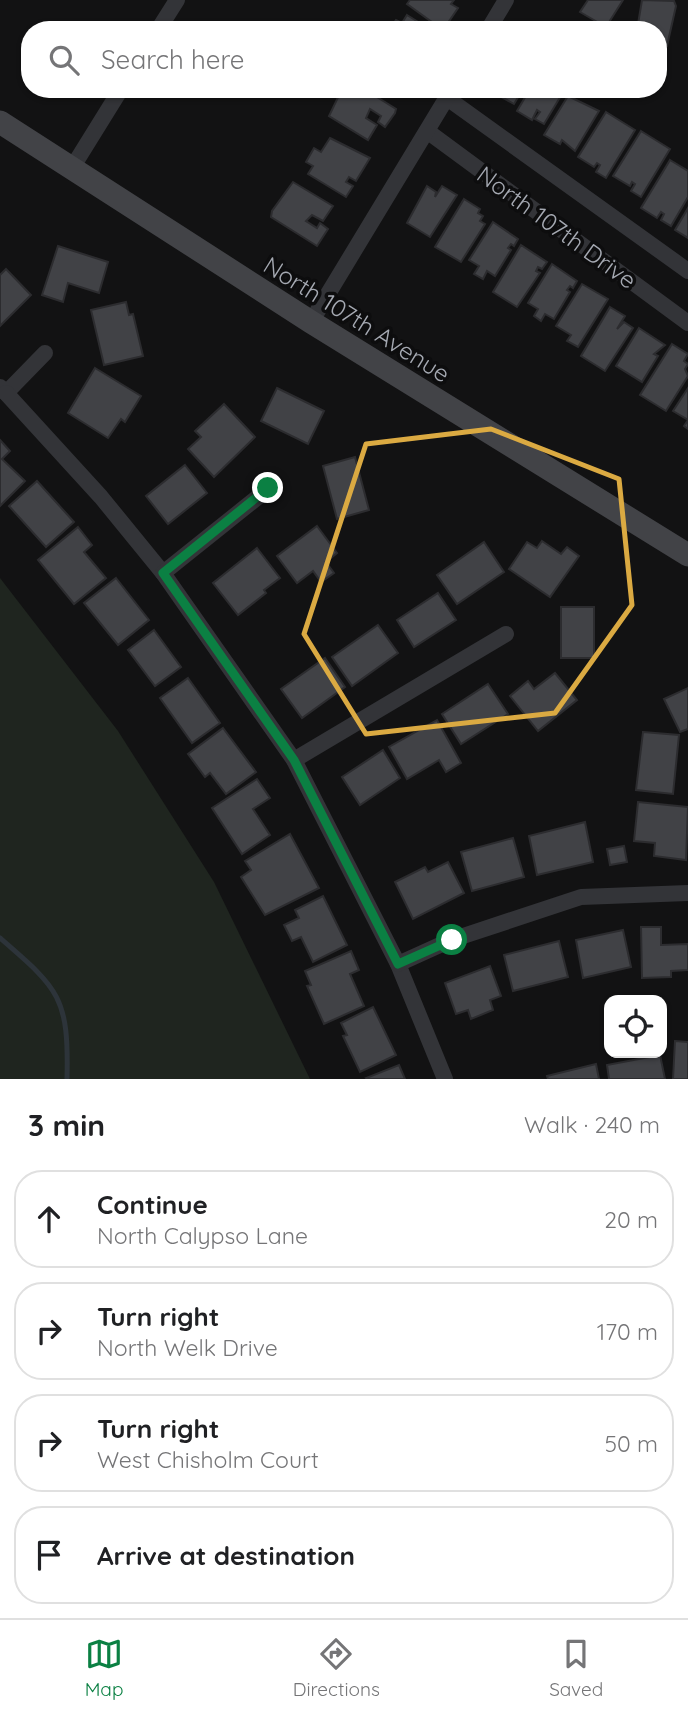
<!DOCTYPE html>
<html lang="en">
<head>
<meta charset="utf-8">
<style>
	:root { --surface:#fff; --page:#f2f2f2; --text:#202124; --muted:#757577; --line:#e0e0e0; --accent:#0b8043 }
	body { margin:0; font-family:Quicksand,sans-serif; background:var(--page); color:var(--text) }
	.controls { position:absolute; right:21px; bottom:21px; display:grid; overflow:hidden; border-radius:14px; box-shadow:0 2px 5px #0004 }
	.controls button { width:63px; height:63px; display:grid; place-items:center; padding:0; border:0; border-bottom:2px solid var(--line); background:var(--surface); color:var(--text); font:35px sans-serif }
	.stop { position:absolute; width:21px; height:21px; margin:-16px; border:5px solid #0b8043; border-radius:50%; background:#fff }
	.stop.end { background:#0b8043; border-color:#fff; box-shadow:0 2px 7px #0008 }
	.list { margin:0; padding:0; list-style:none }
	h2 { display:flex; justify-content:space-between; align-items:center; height:91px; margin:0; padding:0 28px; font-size:30px }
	h2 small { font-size:23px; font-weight:400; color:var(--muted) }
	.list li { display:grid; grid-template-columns:46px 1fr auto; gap:21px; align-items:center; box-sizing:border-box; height:98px; margin:0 14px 14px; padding:0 14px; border:2px solid var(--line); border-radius:28px }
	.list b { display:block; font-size:26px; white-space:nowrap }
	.list p { margin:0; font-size:23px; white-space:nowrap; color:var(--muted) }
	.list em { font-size:23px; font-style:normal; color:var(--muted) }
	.icon { flex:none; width:38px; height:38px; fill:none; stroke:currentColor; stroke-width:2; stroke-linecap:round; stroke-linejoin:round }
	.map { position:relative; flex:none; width:688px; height:1079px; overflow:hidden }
	.search { position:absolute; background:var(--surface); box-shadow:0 2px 5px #0004; left:21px; right:21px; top:21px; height:77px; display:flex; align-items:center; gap:18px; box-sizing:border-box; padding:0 24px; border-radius:28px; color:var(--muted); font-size:26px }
	.sheet { height:539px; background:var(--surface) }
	nav { display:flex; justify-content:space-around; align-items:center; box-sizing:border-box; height:98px; border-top:2px solid var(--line); background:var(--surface); font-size:19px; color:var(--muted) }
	nav a { display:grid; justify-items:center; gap:4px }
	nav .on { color:var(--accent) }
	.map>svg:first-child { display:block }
	.green { fill:#1f251f }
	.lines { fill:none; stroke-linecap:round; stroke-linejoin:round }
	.stream { stroke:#2d343a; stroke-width:5 }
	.building { fill:#414246; stroke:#2c2c2f; stroke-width:2 }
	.street { stroke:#333438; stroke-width:16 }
	.secondary { stroke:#424347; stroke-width:23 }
	.route { stroke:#0b8043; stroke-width:9 }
	.marked { fill:none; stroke:#dbaa42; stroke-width:5; stroke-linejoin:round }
	.labels { text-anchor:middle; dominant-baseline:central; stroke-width:7; stroke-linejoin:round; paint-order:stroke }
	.street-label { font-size:24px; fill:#a5a9b2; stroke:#0d0d0e }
</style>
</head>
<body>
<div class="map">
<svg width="688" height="1079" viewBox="0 0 688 1079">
	<rect width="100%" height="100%" fill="#121213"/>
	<path class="green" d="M 0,578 L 118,731 L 214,882 L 310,1079 L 0,1079 Z"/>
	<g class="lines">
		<path class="stream" d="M 0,938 C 59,989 69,997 67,1079"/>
	</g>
	<g class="building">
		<path d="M 410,0 L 454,0 L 451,4 L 458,8 L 443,30 L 407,4 Z"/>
		<path d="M 588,0 L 623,0 L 606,27 L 580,12 Z"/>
		<path d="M 642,0 L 674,1 L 676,6 L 667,46 L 658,44 L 658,30 L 637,30 Z"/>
		<path d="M 407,15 L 431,30 L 389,30 L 396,20 L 402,23 Z"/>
		<path d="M 342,89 L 364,89 L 396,109 L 395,113 L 385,127 L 378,122 L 381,116 L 370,109 L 366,118 L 377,125 L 368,140 L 329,116 Z"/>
		<path d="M 501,89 L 523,89 L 514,104 L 498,95 Z"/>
		<path d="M 530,89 L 565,89 L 544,124 L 535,119 L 540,112 L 537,110 L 532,120 L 517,111 Z"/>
		<path d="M 568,96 L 599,111 L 575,151 L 562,140 L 560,144 L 544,135 Z"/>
		<path d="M 606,112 L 635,130 L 606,178 L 596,172 L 600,165 L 597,163 L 594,167 L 578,157 Z"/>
		<path d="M 641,131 L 670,149 L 641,197 L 631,191 L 635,184 L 632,182 L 630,186 L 613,176 Z"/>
		<path d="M 330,138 L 370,158 L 356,181 L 349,177 L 346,182 L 353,186 L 346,197 L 308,174 L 313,166 L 306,162 L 314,148 L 321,152 Z"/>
		<path d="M 670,160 L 688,171 L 688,197 L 671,226 L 661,220 L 664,214 L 661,212 L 657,218 L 641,208 Z"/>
		<path d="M 293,182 L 333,206 L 323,221 L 312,215 L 306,221 L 317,228 L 320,223 L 328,229 L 317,246 L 271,217 L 272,211 Z"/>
		<path d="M 427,186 L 436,192 L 435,197 L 442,186 L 457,195 L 430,237 L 407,223 Z"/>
		<path d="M 464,199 L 480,209 L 478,213 L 483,216 L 480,221 L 485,224 L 461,262 L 435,247 Z"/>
		<path d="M 688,208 L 688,238 L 675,230 Z"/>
		<path d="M 493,222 L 518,239 L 514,246 L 511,244 L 508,248 L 511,250 L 495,276 L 487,271 L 483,279 L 474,274 L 479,266 L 469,260 Z"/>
		<path d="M 521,245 L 547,262 L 542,269 L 538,267 L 536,271 L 540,273 L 517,307 L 493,292 Z"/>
		<path d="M 58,246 L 108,262 L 99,293 L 68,283 L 63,302 L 42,295 Z"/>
		<path d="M 552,264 L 577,281 L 573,288 L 570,286 L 567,290 L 570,292 L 554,319 L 545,314 L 541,321 L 534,316 L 538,309 L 528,303 Z"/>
		<path d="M 6,269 L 31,295 L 0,326 L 0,275 Z"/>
		<path d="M 582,284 L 608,299 L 578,347 L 567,341 L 571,335 L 556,326 Z"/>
		<path d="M 126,302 L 129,315 L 133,314 L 143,356 L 104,365 L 91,310 Z"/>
		<path d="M 610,307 L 625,316 L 617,329 L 624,322 L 633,328 L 605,371 L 581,356 Z"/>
		<path d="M 639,328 L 665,345 L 654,354 L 658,356 L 642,382 L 616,366 Z"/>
		<path d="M 672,344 L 688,354 L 684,361 L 688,364 L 685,369 L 688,376 L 666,411 L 640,395 Z"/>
		<path d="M 95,368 L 141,396 L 125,422 L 121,419 L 108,438 L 68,413 Z"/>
		<path d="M 277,388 L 324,411 L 308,444 L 261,421 Z"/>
		<path d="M 688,388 L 688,429 L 684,426 L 688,420 L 673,411 Z"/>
		<path d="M 224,404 L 255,437 L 214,477 L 188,449 L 201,437 L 195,431 Z"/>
		<path d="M 0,440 L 10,451 L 2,459 L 25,481 L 0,506 Z"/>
		<path d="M 355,457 L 369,510 L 337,519 L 323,466 Z"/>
		<path d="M 185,465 L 207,493 L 168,524 L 146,496 Z"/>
		<path d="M 37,481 L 74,522 L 46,547 L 9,506 Z"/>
		<path d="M 317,526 L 337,553 L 326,562 L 334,573 L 321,582 L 313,571 L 297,583 L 277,556 Z"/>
		<path d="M 78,527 L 92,545 L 84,552 L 106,578 L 74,604 L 38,560 Z"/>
		<path d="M 542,541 L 561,554 L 567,547 L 579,556 L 550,597 L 509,569 L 527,542 L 537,548 Z"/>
		<path d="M 484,542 L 504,572 L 457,604 L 437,575 Z"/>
		<path d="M 257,548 L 280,578 L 264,590 L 266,593 L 238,615 L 213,583 Z"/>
		<path d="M 116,578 L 149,620 L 118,645 L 84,603 Z"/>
		<path d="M 438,593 L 456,620 L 414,647 L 397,620 Z"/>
		<rect x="561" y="607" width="33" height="51"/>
		<path d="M 378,625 L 398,653 L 352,686 L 332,657 Z"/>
		<path d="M 154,630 L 181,667 L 155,686 L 128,650 Z"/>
		<path d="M 325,658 L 345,687 L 302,718 L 281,689 Z"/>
		<path d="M 555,673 L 577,700 L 538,731 L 510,696 L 528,681 L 534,689 Z"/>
		<path d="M 188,678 L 220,723 L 192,743 L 160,698 Z"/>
		<path d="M 488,684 L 508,714 L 461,744 L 442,714 Z"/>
		<path d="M 688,688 L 688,729 L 680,732 L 664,699 Z"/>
		<path d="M 437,720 L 461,763 L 446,772 L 439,760 L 407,779 L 389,747 Z"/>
		<path d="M 223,728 L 256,772 L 226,794 L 210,773 L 205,777 L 188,754 Z"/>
		<path d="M 643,732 L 679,735 L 673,794 L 636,790 Z"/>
		<path d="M 383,750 L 400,778 L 360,805 L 342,777 Z"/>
		<path d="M 257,779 L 270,798 L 253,809 L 270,835 L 242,854 L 212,808 Z"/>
		<path d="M 638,802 L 688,807 L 686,860 L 654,856 L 655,843 L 634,841 Z"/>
		<path d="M 585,822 L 593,862 L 537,875 L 529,836 Z"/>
		<path d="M 290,834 L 319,888 L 265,915 L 241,877 L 251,870 L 245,861 Z"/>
		<path d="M 513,838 L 524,877 L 472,891 L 461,852 Z"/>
		<path d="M 624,846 L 627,862 L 610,865 L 607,849 Z"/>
		<path d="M 448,862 L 464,893 L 413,919 L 395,882 L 425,867 L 428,872 Z"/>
		<path d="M 323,896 L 347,945 L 313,962 L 301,937 L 292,941 L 284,925 L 299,918 L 295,910 Z"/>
		<path d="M 641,927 L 661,927 L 661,945 L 688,944 L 688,970 L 671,971 L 671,977 L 642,978 Z"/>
		<path d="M 623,930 L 631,967 L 583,978 L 576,940 Z"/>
		<path d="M 559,941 L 568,977 L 513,991 L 504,955 Z"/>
		<path d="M 351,951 L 359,970 L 350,974 L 364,1006 L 324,1024 L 307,986 L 311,985 L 305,971 Z"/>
		<path d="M 490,966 L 501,996 L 490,1000 L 493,1010 L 471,1019 L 468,1010 L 456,1014 L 445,983 Z"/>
		<path d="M 373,1007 L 396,1055 L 360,1072 L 343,1036 L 347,1035 L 341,1023 Z"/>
		<path d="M 675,1041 L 688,1042 L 688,1079 L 673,1079 Z"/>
		<path d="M 660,1055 L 665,1079 L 609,1079 L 607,1065 Z"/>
		<path d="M 596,1064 L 599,1079 L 548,1079 L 547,1076 Z"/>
		<path d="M 399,1065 L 405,1079 L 367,1079 L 366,1078 Z"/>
	</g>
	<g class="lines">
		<g class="street">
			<path d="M 158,30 L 177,0"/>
			<path d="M 488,30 L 506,0"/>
			<path d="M 447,98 L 688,271"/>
			<path d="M 427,131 L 688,323"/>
			<path d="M 72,168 L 121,89"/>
			<path d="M 311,322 L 452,89"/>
			<path d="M 0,387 L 6,393 L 45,353"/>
			<path d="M 6,393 L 101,497 L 163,573 L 294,760 L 398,964 L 445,1079"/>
			<path d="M 163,573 L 268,489"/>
			<path d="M 294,760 L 506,634"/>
			<path d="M 398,964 L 451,940 L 581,897 L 688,893"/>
		</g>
		<path class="secondary" d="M 0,122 L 311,322 L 688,555"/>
	</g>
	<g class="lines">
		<path class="route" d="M 268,488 L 163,573 L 294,760 L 398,964 L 452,940"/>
	</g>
	<path class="marked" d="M 491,429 L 619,479 L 632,605 L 555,713 L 366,734 L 304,634 L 366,444 Z"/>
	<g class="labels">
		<g class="street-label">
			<text transform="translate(557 227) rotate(36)">North 107th Drive</text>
			<text transform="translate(357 319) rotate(32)">North 107th Avenue</text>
		</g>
	</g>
</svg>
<div class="controls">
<button><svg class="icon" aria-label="locate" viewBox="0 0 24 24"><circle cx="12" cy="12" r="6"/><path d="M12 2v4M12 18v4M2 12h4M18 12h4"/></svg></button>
</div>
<div class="stop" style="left:452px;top:940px"></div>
<div class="stop end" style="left:268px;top:488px"></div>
<div class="search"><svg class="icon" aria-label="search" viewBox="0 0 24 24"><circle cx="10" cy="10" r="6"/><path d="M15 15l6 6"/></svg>Search here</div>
</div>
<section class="sheet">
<h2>3 min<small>Walk · 240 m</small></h2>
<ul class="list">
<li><svg class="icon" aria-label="ahead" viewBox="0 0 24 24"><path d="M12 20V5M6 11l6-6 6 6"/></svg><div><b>Continue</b><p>North Calypso Lane</p></div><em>20 m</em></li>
<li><svg class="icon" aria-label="right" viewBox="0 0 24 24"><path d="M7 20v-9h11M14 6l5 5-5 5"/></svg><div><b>Turn right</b><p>North Welk Drive</p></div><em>170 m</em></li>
<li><svg class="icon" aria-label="right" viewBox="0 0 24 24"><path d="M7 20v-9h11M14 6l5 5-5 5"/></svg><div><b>Turn right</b><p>West Chisholm Court</p></div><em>50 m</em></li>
<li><svg class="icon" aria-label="arrive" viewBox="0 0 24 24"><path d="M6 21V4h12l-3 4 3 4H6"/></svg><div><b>Arrive at destination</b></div></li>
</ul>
</section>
<nav>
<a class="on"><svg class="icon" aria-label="map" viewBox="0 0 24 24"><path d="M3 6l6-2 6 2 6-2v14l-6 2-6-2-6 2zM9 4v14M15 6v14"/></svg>Map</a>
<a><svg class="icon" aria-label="directions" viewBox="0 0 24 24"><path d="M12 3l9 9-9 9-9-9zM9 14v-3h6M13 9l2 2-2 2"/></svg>Directions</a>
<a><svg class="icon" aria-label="saved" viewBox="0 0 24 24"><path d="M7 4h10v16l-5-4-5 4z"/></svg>Saved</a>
</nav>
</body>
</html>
